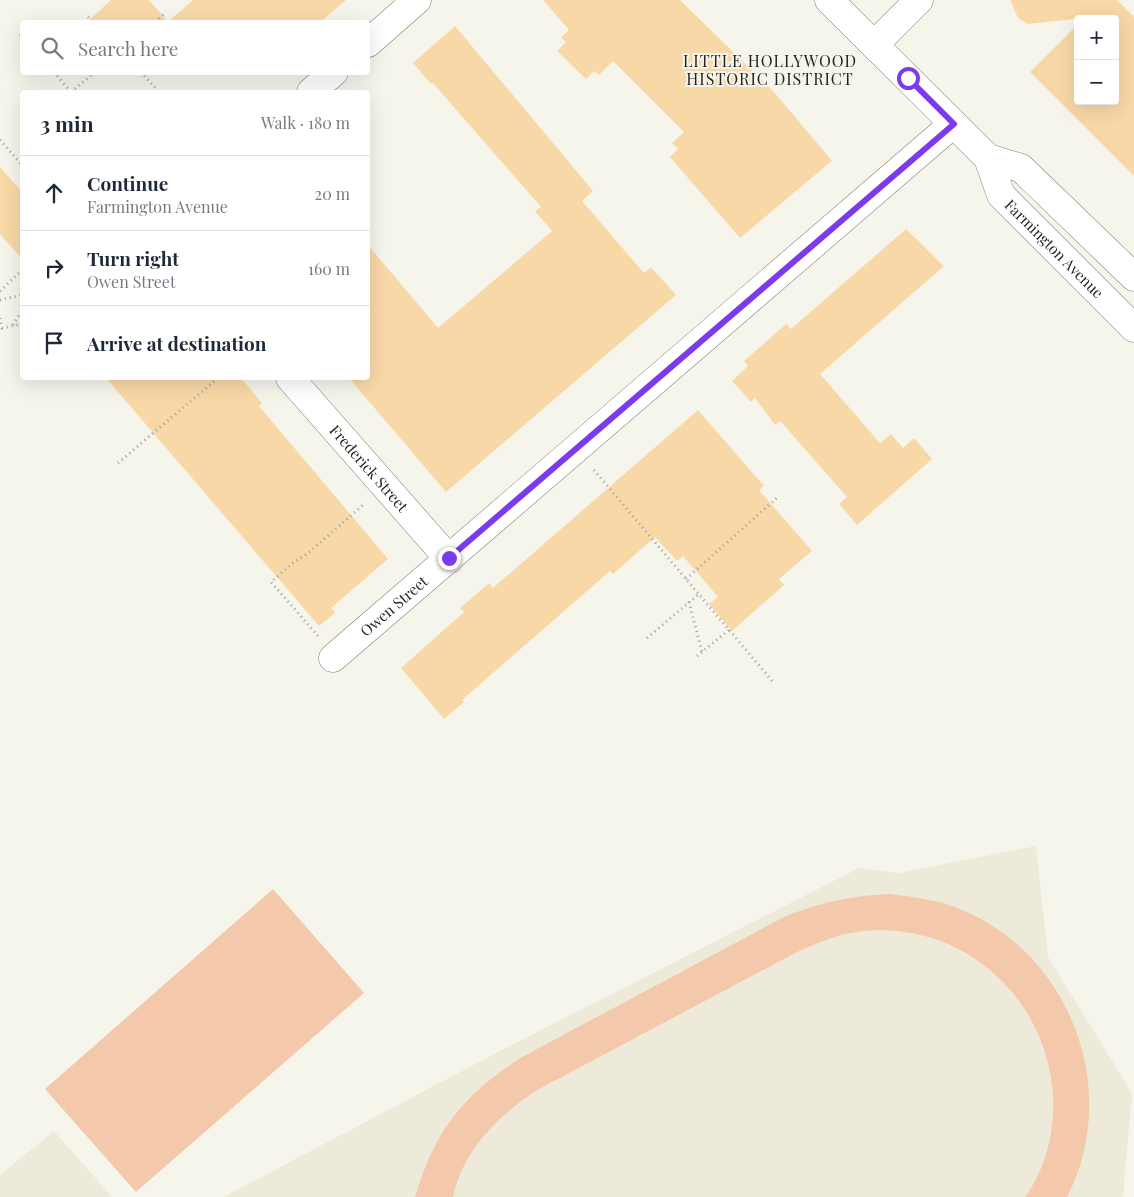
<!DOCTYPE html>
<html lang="en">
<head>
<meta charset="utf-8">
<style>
	:root { --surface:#fff; --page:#f6f6f7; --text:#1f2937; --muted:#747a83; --line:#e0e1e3 }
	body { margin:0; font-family:"Playfair Display",serif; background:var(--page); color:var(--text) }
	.controls { position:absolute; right:15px; top:15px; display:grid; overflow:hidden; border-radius:5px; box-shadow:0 5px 20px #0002 }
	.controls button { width:45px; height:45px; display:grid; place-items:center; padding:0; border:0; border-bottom:1px solid var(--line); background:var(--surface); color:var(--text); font:25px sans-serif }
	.stop { position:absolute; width:15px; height:15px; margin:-11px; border:4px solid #7c3aed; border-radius:50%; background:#fff }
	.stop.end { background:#7c3aed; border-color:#fff; box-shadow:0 1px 5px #0008 }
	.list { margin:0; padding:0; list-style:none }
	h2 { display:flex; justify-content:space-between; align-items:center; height:65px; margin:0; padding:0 20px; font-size:21px }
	h2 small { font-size:16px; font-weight:400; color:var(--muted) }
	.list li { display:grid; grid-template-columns:32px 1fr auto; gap:15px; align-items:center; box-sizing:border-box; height:75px; padding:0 20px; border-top:1px solid var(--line) }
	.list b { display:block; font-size:19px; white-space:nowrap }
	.list p { margin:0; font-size:16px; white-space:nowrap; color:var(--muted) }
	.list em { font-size:16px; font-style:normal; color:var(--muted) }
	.icon { flex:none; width:28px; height:28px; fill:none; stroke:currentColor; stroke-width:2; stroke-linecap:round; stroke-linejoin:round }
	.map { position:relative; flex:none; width:1134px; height:1197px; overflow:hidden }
	.search { position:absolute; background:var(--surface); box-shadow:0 5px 20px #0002; left:20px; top:20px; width:350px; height:55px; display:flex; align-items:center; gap:12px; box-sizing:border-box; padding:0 18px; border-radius:5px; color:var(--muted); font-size:19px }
	.panel { position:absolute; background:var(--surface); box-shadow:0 5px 20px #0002; left:20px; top:90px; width:350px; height:290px; border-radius:5px }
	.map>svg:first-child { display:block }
	.built { fill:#edeada }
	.green { fill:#f4c8aa }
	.building { fill:#f9d8a7 }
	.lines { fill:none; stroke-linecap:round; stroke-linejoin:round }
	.street-casing { stroke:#7e7d75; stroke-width:29 }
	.primary-casing { stroke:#7e7d75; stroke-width:29 }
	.path { stroke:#a1a09a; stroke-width:3; stroke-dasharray:1 4; stroke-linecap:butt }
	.street { stroke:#fff; stroke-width:28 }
	.primary { stroke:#fff; stroke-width:28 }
	.route { stroke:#7c3aed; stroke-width:6 }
	.labels { text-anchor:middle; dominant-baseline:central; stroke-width:4; stroke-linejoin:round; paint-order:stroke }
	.street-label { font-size:15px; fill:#242320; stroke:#f6f5ec }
	.neighbourhood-label { font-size:16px; letter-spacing:1px; fill:#242320; stroke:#f6f5ec }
</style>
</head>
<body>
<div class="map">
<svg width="1134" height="1197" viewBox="0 0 1134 1197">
	<rect width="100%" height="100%" fill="#f6f5ec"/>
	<g class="built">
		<path d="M 1036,846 L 1048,957 L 1132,1093 L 1123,1197 L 224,1197 L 496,1053 L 859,868 L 899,873 Z"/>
		<path d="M 54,1131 L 112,1197 L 0,1197 L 0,1175 Z"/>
	</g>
	<g class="green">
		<path d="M 273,889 L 364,993 L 136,1192 L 45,1089 Z"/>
		<path d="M 890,894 C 914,897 938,900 960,909 C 1071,954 1122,1091 1067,1197 L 1025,1197 C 1046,1169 1055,1130 1053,1096 C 1047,995 959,918 857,932 C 836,935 818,943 799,951 L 537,1090 C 499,1115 463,1150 453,1197 L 415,1197 C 436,1129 462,1096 522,1057 L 784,917 C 822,902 850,896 890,894 Z"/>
	</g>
	<g class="building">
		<path d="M 111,0 L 149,0 L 168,22 L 193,0 L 346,0 L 320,22 L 87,22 Z"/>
		<path d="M 543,0 L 680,0 L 774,92 L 832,161 L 740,238 L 670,157 L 678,149 L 672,143 L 684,132 L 613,61 L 599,75 L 594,71 L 586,79 L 557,51 L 566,42 L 561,38 L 569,30 Z"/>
		<path d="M 1010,0 L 1117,0 L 1134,17 L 1134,176 L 1030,72 L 1078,24 L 1078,101 L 1115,101 L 1115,19 L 1084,18 L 1028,24 L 1018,18 Z"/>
		<path d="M 455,26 L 593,191 L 582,201 L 644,273 L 651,267 L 676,295 L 446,492 L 349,378 L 368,378 L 368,245 L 438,328 L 552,231 L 535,211 L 541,207 L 433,83 L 431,84 L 413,63 Z"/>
		<path d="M 0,167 L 22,192 L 22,259 L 0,234 Z"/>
		<path d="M 906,229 L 944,266 L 820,374 L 880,443 L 891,434 L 903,448 L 914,438 L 932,459 L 857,525 L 839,504 L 847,497 L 780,421 L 775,425 L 755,398 L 751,402 L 732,381 L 748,366 L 744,361 L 786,324 L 791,329 Z"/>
		<path d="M 106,378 L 241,378 L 262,403 L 259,406 L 388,559 L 331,608 L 335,613 L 319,626 Z"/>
		<path d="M 698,410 L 764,486 L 759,490 L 812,551 L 779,579 L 784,585 L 732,631 L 709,604 L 718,597 L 683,556 L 677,561 L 655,537 L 613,574 L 610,571 L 462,700 L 464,702 L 444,719 L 401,668 L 464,612 L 460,608 L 489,583 L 493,588 Z"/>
	</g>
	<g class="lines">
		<g class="street-casing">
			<g id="street">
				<path d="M 368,43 L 417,0"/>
				<path d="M 874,45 L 919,0"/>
				<path d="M 311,92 L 334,72"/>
				<path id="s1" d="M 290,378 L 449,559"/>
				<path id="s2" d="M 333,658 L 953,124"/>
			</g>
		</g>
		<g class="primary-casing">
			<g id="primary">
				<path id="s3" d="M 829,0 L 988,158 L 1001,195 L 1134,328"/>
				<path d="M 988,158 L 1021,168 L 1134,277"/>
			</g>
		</g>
		<g class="path">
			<path d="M 88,17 L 93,22"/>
			<path d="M 155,22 L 164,14"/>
			<path d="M 20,34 L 22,36"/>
			<path d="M 54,72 L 71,92"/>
			<path d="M 141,72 L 159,92"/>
			<path d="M 71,92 L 95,72"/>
			<path d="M 0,140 L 22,165"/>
			<path d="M 0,291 L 22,270"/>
			<path d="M 0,300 L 22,295"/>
			<path d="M 0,318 L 2,328 L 22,324"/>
			<path d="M 13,325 L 22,310"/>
			<path d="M 118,463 L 218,378"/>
			<path d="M 594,470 L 773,682"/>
			<path d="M 686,579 L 778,497"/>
			<path d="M 689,602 L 702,652"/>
			<path d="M 318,636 L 271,582 L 293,563 L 307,554 L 363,505"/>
			<path d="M 647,638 L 699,594"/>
			<path d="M 697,656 L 729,630"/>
		</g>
		<use href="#street" class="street"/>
		<use href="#primary" class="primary"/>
	</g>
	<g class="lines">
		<path class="route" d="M 449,558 L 954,124 L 908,78"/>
	</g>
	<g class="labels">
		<g class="street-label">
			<text stroke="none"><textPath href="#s3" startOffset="339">Farmington Avenue</textPath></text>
			<text stroke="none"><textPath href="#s1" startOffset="120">Frederick Street</textPath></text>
			<text stroke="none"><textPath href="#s2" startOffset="80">Owen Street</textPath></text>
		</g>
		<g class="neighbourhood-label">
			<text x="770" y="60">LITTLE HOLLYWOOD<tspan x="770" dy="18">HISTORIC DISTRICT</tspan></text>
		</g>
	</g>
</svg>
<div class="controls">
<button>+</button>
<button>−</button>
</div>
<div class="stop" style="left:908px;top:78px"></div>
<div class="stop end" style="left:449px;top:558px"></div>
<div class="search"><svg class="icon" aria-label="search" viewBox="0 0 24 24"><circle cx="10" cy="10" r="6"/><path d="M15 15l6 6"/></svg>Search here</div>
<section class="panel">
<h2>3 min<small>Walk · 180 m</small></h2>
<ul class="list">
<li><svg class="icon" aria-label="ahead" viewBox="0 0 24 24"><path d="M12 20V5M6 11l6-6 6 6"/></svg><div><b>Continue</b><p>Farmington Avenue</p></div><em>20 m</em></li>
<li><svg class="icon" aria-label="right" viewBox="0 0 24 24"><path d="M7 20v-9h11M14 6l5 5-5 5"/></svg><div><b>Turn right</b><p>Owen Street</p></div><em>160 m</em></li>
<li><svg class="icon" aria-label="arrive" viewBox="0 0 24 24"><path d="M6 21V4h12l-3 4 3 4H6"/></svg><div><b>Arrive at destination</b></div></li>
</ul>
</section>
</div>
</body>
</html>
